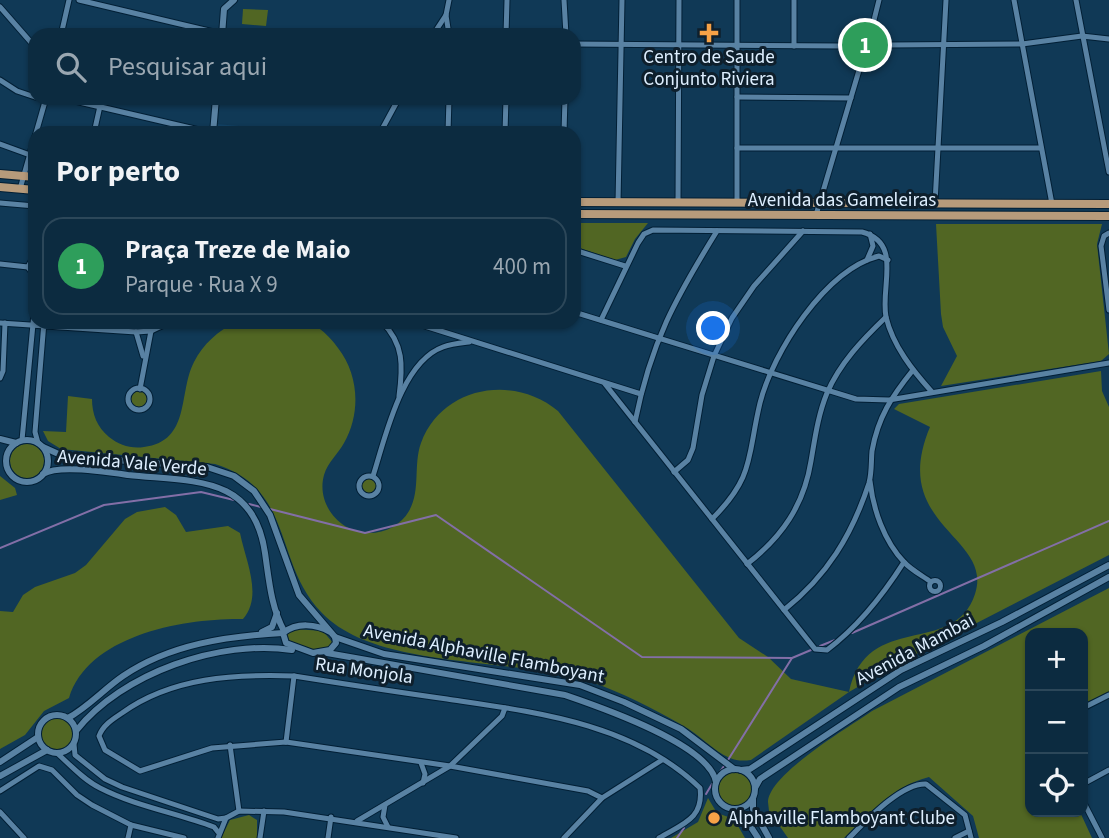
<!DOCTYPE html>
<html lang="pt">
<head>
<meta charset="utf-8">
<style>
	:root { --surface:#0c2b40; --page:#1a374b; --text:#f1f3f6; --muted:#9aa7b1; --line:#2c4759; --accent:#f6a247 }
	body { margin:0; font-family:"Source Sans 3",sans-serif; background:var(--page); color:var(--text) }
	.controls { position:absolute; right:21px; bottom:21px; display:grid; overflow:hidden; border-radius:14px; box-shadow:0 2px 5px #0004 }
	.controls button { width:63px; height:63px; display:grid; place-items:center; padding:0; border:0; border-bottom:2px solid var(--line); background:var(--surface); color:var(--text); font:35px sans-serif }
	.you { position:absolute; left:714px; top:329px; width:24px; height:24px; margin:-18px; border:5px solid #fff; border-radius:50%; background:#1a73e8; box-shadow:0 0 0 10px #1a73e833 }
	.badge { display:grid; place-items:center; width:46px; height:46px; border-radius:50%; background:var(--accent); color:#fff; font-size:23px; font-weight:700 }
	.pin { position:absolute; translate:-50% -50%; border:4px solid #fff; box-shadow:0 2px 7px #0006 }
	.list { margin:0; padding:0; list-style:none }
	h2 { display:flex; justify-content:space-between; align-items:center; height:91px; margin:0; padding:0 28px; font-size:30px }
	h2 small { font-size:23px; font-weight:400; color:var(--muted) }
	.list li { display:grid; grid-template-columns:46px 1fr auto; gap:21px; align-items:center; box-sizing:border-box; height:98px; margin:0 14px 14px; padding:0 14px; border:2px solid var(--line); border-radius:21px }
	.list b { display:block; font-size:26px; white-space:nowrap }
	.list p { margin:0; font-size:23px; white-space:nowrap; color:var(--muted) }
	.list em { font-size:23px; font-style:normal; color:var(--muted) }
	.icon { flex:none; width:38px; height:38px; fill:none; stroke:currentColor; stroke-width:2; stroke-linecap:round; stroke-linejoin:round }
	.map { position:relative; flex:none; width:1109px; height:838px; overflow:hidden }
	.search { position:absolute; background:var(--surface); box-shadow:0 2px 5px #0004; left:28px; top:28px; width:553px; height:77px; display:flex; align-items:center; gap:18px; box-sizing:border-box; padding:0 24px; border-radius:21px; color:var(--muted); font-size:26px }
	.panel { position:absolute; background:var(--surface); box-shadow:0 2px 5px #0004; left:28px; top:126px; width:553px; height:203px; border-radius:21px }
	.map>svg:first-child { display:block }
	.built { fill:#124265 }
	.green { fill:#516623 }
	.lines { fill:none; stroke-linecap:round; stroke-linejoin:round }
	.stream { stroke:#836fa7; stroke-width:2 }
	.minor-casing { stroke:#021f35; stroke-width:7 }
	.tertiary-casing { stroke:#021f35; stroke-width:8 }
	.primary-casing { stroke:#021f35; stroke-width:10 }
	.minor { stroke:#5982a3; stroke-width:5 }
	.tertiary { stroke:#5982a3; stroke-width:6 }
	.primary { stroke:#b79b7b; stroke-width:8 }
	.poi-dot { fill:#f6a247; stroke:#0e1f2c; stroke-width:2.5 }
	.labels { text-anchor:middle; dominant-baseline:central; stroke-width:6; stroke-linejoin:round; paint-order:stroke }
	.poi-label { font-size:19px; fill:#deefff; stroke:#0e1f2c }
	.street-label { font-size:19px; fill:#deefff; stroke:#0e1f2c }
</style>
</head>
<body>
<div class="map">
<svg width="1109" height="838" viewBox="0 0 1109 838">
	<rect width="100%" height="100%" fill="#103956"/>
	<path class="built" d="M 216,124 L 318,133 L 215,133 Z"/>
	<g class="green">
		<path d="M 243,9 L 268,10 L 266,26 L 242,24 Z"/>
		<circle cx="865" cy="45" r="20"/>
		<path d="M 574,223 L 648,223 L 635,239 L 626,257 L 615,260 L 574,246 Z"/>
		<path d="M 936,224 L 1102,224 L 1097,244 L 1109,354 L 1101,361 L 941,386 L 957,356 L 943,327 L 941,314 Z"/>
		<path d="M 236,322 C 258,322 284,318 305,322 C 318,324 331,338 338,348 C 359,375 361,413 344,443 C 338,454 328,462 324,475 C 316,504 340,533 369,533 C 386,533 401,525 409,511 C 421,490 413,465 421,443 C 442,386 514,374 558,411 L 739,638 L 768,657 L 791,679 L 849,692 C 867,610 954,658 975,594 C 994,536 888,526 930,427 L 894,409 L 899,404 L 1101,371 L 1102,391 L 1109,407 L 1109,555 L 901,662 L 849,692 L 751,760 C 743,761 737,761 730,758 C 713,751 699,734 682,725 C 654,709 621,692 591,682 C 514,656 378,671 322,613 C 273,563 295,489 215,464 L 61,449 L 48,441 L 43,431 L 66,432 L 68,396 L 92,399 C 92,414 97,427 109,437 C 119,445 131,449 144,447 C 191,441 178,393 194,362 C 203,344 218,331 236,322 Z"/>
		<circle cx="139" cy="399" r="8"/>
		<circle cx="27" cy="461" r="17"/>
		<path d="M 0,476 L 15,488 L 17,495 L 0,500 Z"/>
		<circle cx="369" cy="486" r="8"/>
		<path d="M 165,507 L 176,515 L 186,532 L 228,526 L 240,533 C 246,562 263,596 243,619 C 184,618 88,635 69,698 L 44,711 L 25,735 L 0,749 L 0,611 L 13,612 L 23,595 L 35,587 L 75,573 L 86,565 L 125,519 L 137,512 Z"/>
		<path d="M 1109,588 L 1109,692 L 1083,704 L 1083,633 L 1030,633 L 1030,729 L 1025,743 L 1030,757 L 1030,812 L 1080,812 L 1092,838 L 979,838 L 973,816 L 929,777 C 893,786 870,813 844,838 L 788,838 L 769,811 L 768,802 C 769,774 849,727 872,711 Z"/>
		<path d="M 295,629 L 323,631 L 333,643 C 321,657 303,647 288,641 L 286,635 Z"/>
		<circle cx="57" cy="734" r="17"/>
		<circle cx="735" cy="789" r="17"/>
		<path d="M 708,798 L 717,813 L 734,819 L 745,838 L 671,838 L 698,822 Z"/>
		<path d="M 249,815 L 257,820 L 257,838 L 221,838 L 230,820 Z"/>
	</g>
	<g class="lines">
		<g class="stream">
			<path d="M 249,504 L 261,507"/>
			<path d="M 270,509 L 365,533 L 436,515 L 642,657 L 792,658 L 811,650"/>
			<path d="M 0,548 L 104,505 L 201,492 L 234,500"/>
			<path d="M 852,633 L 1109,521"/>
			<path d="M 820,646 L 835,640"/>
			<path d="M 728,760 L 792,658"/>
			<path d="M 720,772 L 724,766"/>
			<path d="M 706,794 L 712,784"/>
			<path d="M 677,838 L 684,828"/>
		</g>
		<g class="minor-casing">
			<g id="minor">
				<path d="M 79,0 L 222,34"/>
				<path d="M 564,0 L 566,35"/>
				<path d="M 1014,0 L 1052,204"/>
				<path d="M 1076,0 L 1109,172"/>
				<path d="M 0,7 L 35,47"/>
				<circle cx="865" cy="45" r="23"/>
				<path d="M 873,24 L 879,0"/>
				<path d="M 61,35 L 69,0"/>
				<path d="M 433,35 L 446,15"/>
				<path d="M 449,35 L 446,15 L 449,0"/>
				<path d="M 506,35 L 507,0"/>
				<path d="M 574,44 L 842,46"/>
				<path d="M 888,45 L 1022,44 L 1082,36 L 1109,39"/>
				<path d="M 794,46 L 794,0"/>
				<path d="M 0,80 L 17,91 L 35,97"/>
				<path d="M 737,97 L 851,98"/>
				<path d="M 62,98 L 212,133"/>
				<path d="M 36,133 L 46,98"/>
				<path d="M 94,133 L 100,106"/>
				<path d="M 380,133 L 399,98"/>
				<path d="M 448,133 L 449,98"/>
				<path d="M 505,133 L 506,98"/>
				<path d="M 564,133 L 565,98"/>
				<path d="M 0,144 L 30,155"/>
				<path d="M 737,148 L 1041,148"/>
				<path d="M 20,189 L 35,136"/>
				<path d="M 0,203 L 35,206"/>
				<path d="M 618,203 L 622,0"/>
				<path d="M 678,203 L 679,0"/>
				<path d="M 737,203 L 737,0"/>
				<path d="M 935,203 L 946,0"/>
				<path d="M 816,215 L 860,67"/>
				<path d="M 1109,233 L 1104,236 L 1101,246 L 1109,310"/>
				<path d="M 574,250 L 625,266"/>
				<path d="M 35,254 L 28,267 L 35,277"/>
				<path d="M 867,260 L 873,246 L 870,234"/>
				<path d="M 0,264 L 28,267"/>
				<path d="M 574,312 L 856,399 L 889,400 L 1109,363"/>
				<path d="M 601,320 L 638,243 L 644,234 L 653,230 L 862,232 C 903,243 880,286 886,317 C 893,346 913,371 932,392"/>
				<path d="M 382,322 C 404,344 403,366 399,396"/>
				<path d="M 412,322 L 641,394"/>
				<path d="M 0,323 L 136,332 L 151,331 L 170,322"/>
				<path d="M 136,332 L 143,356"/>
				<path d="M 0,378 L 3,371 L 5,323"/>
				<path d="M 605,384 L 815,649 L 827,650 C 859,626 883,595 904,562"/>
				<circle cx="139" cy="399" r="11"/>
				<path d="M 140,389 L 151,331"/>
				<path d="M 635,422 C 651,342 675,299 717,231"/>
				<path d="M 22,440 L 35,303"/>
				<path d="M 38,443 L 35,432 L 44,322"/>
				<path d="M 674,472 L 688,460 L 693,448 L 702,395 L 714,356 L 732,318 L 754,286 L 803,231"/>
				<circle cx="369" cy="486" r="10"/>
				<path d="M 373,476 C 385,439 401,362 443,347 C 451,344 461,343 469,342"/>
				<path d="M 870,481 C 873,509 884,541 904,562 C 911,570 923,576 931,582"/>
				<path d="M 712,519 C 755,476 747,457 760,403 C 773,352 825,270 879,256 L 888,260"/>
				<path d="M 747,564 C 782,537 804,505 811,461 C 815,438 818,415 827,393 C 840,363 862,340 886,317"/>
				<circle cx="935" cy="586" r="5.5"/>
				<path d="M 784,610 C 827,576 852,535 869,483 C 872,472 871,461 872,451 C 878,417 892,396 913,370"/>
				<path d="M 1083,708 L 1109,695"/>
				<path d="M 1030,741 L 1030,746"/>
				<path d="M 286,742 L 294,676"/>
				<path d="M 74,744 L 75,755 L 105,779 L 122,787 L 218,819 L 226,818"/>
				<path d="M 230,745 L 239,811"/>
				<path d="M 58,754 C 71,766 84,780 100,788 C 135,806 177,813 214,827 L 218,832"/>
				<path d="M 421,763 L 425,774 L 423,783"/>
				<path d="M 1083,784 L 1109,770"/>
				<path d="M 0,791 L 39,766 L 52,770 L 77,795 L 92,805 L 131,825 L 184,838"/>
				<path d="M 602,798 L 588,791 L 450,766 L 286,742 L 212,748 L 140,771 L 105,750 L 99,736 C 103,725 113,719 122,713 C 172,677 235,674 294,676 C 345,684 396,692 447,699 C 535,712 633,723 700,788 C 704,819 682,824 659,838"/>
				<path d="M 1083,801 L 1102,838"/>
				<path d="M 385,805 L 383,817 L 388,827"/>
				<path d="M 0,812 L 24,838"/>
				<path d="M 357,821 L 450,766 L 502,716 L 505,708"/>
				<path d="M 128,838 L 131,825"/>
				<path d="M 218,838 L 226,818 L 239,811 L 284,812 L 456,838"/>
				<path d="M 260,838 L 264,811"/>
				<path d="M 328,838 L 331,817"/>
				<path d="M 564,838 L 602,798 L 662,760"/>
				<path d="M 849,838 C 866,821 901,783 926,784 L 965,815 L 971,838"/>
				<path d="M 955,838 L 969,831"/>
			</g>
		</g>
		<g class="tertiary-casing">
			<g id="tertiary">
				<path d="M 222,35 L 224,9 L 234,0"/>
				<path d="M 213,133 L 216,98"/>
				<path d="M 0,439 L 16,443"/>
				<circle cx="27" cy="461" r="21"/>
				<path d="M 43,447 L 63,456 L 207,467 L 234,476 L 254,491 L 270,515 L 299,595 L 335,637 L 336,643 L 330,650 L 313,653 L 286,643 L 283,633 C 297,622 316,624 330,632"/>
				<path d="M 43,474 C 59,464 109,472 128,475 C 191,482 254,474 265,553 C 269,580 271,607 284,631"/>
				<path d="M 262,632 L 272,627 L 277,613"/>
				<path d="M 335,637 L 384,654 L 580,685 L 624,702 L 681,729 L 734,769"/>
				<path d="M 327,653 L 565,695 C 600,707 709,744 716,782"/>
				<circle cx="57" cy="734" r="19"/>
				<path d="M 68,718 C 88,707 104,689 123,676 C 170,644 228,636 283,633"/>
				<path d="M 76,731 C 122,673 220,639 292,650"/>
				<path d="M 0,762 L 38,737"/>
				<circle cx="735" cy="789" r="20"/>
				<path d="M 741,770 L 750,769 L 901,670 L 1002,622 L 1109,565"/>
				<path d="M 0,776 L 47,750"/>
				<path d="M 755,788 L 760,779 L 899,687 L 984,646 L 1109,577"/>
				<path d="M 753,799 L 753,809 L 769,838"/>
				<path d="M 736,810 L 743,815 L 758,838"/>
			</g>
		</g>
		<g class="primary-casing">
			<g id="primary">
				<path d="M 0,174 L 35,177"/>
				<path d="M 0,187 L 35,190"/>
				<path d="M 574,202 L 1109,204"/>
				<path d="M 574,214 L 1109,216"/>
			</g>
		</g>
		<use href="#minor" class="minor"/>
		<use href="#tertiary" class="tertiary"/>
		<use href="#primary" class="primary"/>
	</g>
	<g class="poi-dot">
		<path d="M705.5 22.5h7v7h7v7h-7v7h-7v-7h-7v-7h7z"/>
		<circle cx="714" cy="818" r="7"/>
	</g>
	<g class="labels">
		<g class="poi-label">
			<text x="709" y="57">Centro de Saude<tspan x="709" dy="22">Conjunto Riviera</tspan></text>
			<text x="728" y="818" text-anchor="start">Alphaville Flamboyant Clube</text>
		</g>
		<g class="street-label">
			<text x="842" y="200">Avenida das Gameleiras</text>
			<text transform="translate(132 463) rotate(5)">Avenida Vale Verde</text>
			<text transform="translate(915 650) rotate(-28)">Avenida Mambai</text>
			<text transform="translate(484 654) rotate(11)">Avenida Alphaville Flamboyant</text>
			<text transform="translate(364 671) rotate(8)">Rua Monjola</text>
		</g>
	</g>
</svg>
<div class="controls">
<button>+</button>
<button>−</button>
<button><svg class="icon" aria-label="locate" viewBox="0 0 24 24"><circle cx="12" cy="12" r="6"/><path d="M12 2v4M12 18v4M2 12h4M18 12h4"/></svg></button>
</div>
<div class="you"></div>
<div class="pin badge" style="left:865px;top:45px;background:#2e9e5b">1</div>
<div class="search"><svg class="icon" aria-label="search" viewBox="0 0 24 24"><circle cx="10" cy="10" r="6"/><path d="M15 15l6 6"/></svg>Pesquisar aqui</div>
<section class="panel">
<h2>Por perto<small></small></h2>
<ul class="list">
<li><span class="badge" style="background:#2e9e5b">1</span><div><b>Praça Treze de Maio</b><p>Parque · Rua X 9</p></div><em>400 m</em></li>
</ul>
</section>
</div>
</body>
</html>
